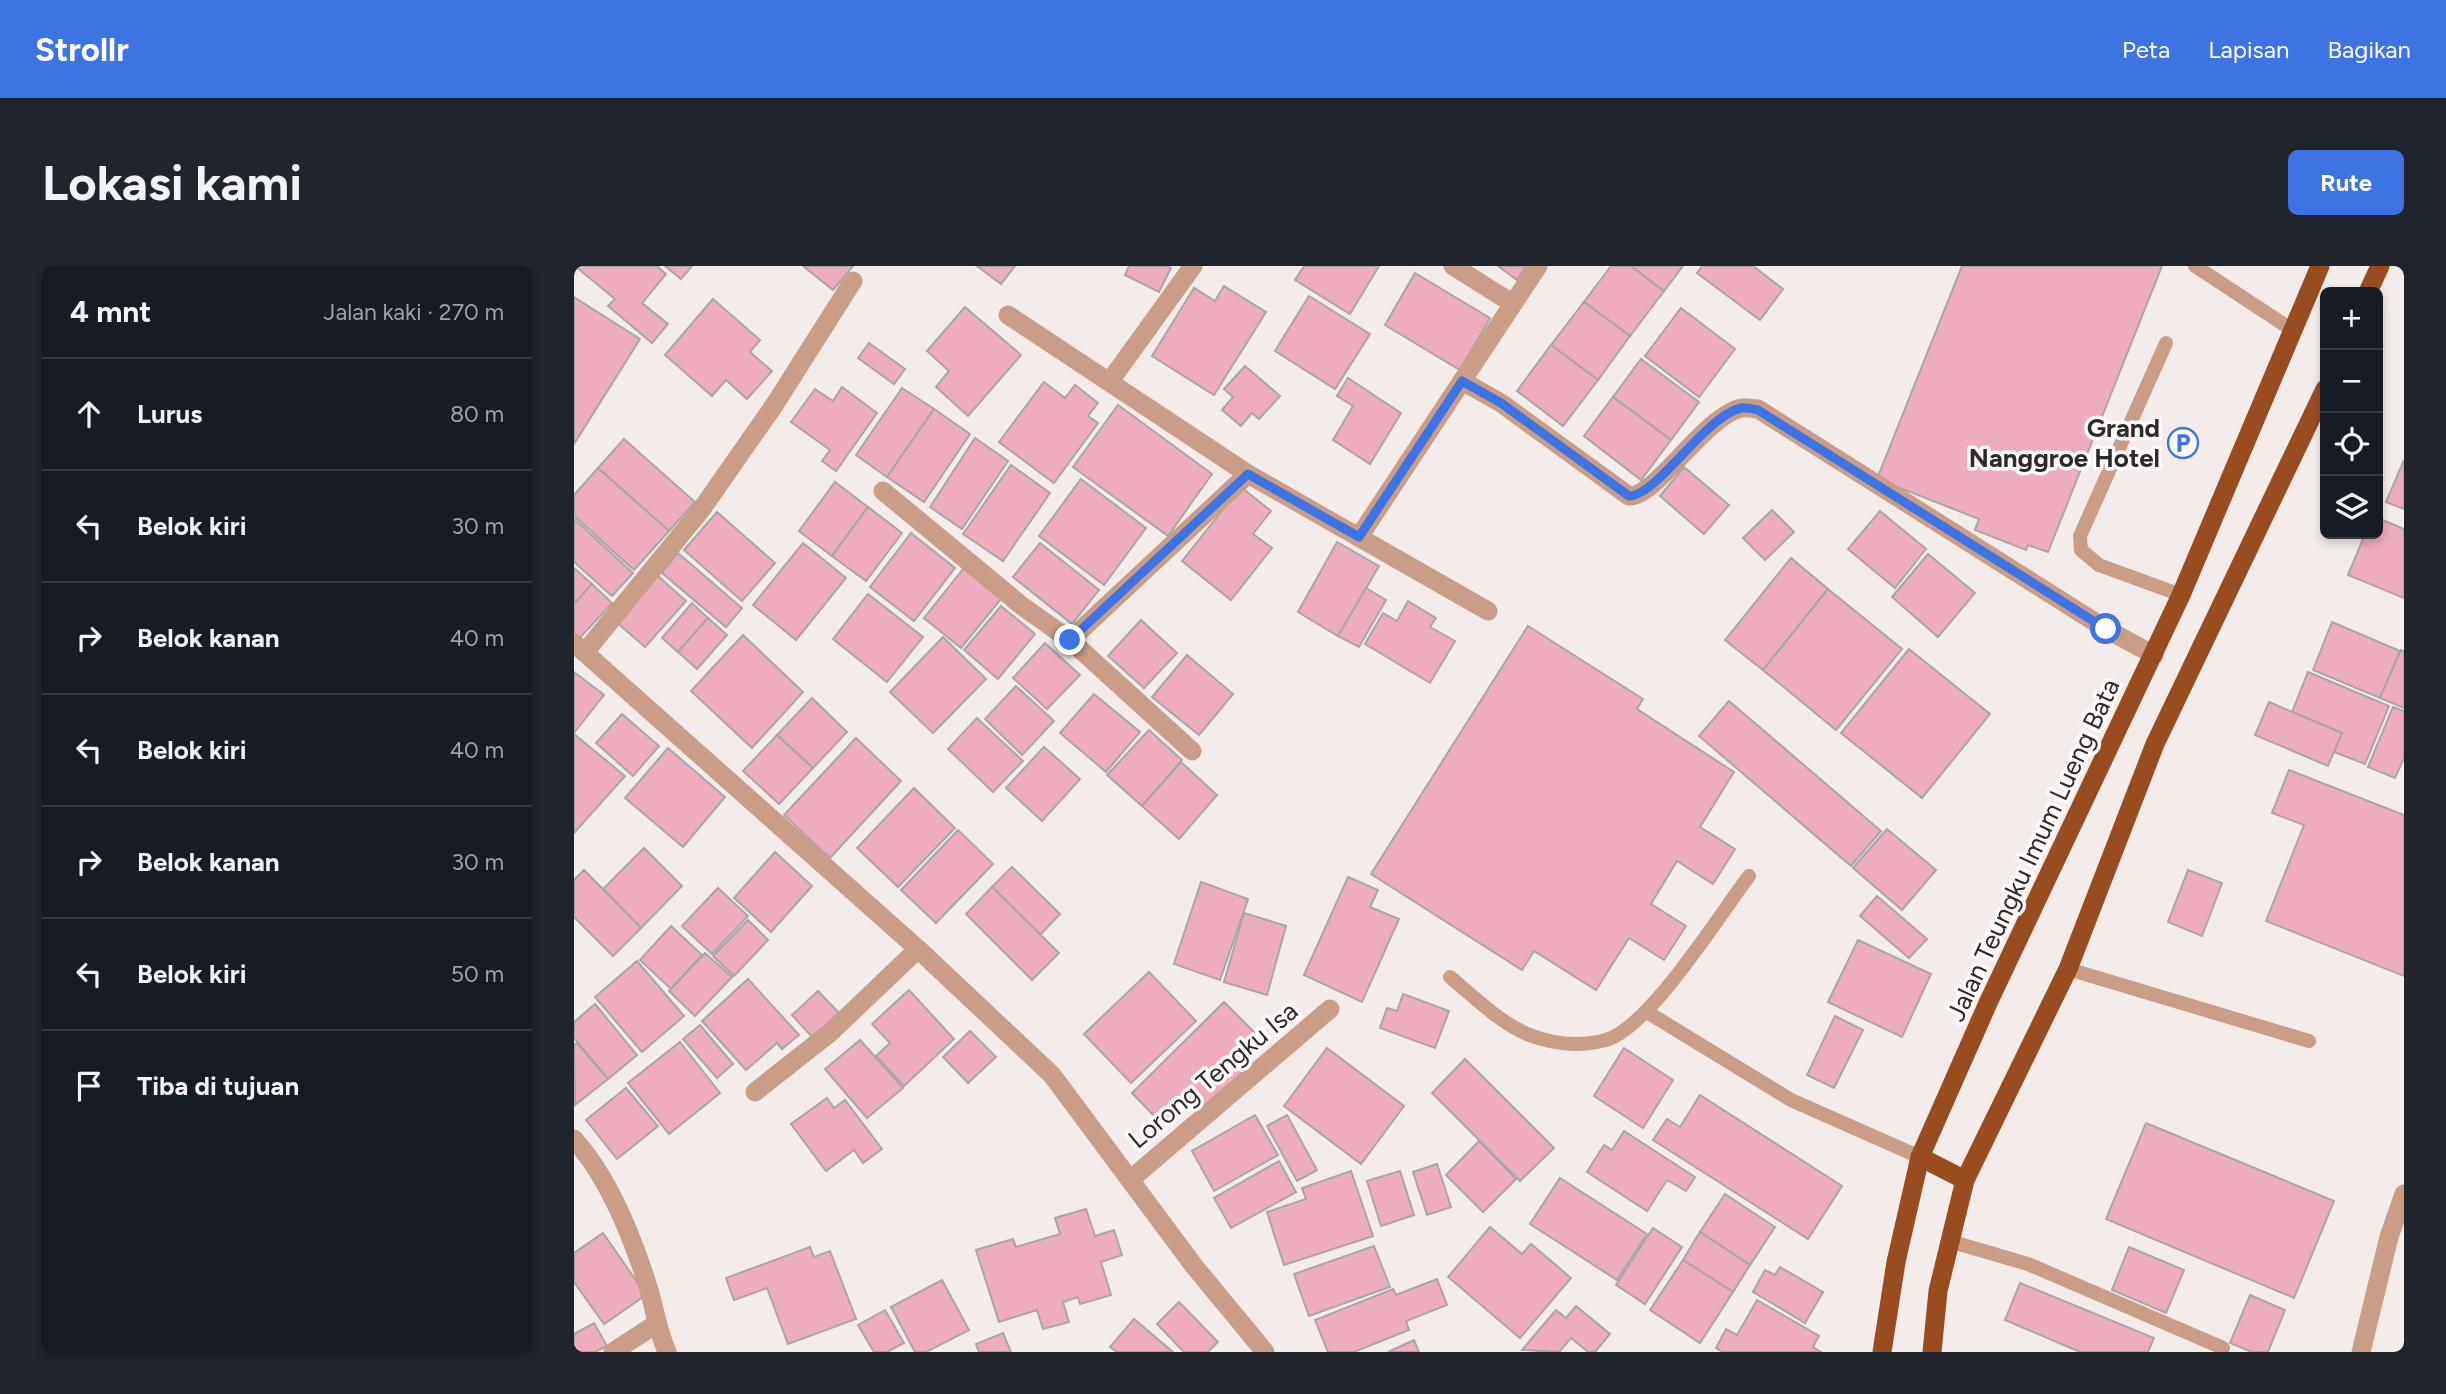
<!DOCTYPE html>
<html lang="id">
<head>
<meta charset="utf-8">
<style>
	:root { --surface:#171b24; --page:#20242c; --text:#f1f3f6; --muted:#9ea1a6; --line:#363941; --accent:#3e73e3 }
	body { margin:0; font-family:Figtree,sans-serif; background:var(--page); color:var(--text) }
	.controls { position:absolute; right:21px; top:21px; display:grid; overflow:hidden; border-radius:10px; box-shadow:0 4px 10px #0003 }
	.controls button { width:63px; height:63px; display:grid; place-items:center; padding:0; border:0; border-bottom:2px solid var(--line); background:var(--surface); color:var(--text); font:35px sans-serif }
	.stop { position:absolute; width:21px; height:21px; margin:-16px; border:5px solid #3e73e3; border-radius:50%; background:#fff }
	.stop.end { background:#3e73e3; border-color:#fff; box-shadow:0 2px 7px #0008 }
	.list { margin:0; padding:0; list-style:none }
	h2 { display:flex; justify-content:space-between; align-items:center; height:91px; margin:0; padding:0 28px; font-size:30px }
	h2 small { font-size:23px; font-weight:400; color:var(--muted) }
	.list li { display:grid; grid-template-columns:46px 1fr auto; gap:21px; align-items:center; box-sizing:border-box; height:112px; padding:0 28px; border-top:2px solid var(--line) }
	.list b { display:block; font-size:26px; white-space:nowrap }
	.list em { font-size:23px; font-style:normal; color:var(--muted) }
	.icon { flex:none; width:38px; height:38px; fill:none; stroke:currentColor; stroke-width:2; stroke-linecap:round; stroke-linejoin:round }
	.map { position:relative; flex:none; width:1830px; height:1086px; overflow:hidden; border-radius:10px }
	header { display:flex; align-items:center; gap:42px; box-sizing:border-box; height:98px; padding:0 35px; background:var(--accent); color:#fff }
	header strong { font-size:33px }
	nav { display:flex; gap:38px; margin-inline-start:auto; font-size:24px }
	.intro { display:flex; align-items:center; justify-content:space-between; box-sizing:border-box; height:168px; padding:0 42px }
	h1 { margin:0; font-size:49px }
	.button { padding:18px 32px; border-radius:10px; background:var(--accent); color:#fff; font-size:24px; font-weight:700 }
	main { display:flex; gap:42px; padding:0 42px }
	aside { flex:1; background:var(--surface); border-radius:10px; box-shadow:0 4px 10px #0003 }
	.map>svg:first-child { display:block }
	.building { fill:#eeacbf; stroke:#aca5a6; stroke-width:2 }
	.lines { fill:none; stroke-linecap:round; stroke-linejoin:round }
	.service { stroke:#ca9d86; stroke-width:14 }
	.minor { stroke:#ca9d86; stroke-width:19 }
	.trunk { stroke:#984c20; stroke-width:19 }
	.route { stroke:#3e73e3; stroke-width:9 }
	.labels { text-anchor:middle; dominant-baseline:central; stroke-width:7; stroke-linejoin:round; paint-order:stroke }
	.poi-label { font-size:26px; font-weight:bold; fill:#2d2a2a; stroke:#fefaf9; text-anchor:end }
	.street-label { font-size:26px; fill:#2d2a2a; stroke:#fefaf9 }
</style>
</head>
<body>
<header>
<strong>Strollr</strong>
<nav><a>Peta</a><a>Lapisan</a><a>Bagikan</a></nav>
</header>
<div class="intro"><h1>Lokasi kami</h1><a class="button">Rute</a></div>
<main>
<aside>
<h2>4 mnt<small>Jalan kaki · 270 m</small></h2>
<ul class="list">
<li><svg class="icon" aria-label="ahead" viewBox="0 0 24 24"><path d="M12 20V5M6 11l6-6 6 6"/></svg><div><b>Lurus</b></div><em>80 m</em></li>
<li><svg class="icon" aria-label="left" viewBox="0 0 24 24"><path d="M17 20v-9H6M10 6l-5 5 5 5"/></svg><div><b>Belok kiri</b></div><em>30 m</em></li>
<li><svg class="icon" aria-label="right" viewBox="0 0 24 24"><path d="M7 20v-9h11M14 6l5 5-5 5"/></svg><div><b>Belok kanan</b></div><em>40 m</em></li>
<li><svg class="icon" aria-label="left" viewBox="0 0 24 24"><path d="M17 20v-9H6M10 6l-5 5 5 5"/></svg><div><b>Belok kiri</b></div><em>40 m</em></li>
<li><svg class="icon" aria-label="right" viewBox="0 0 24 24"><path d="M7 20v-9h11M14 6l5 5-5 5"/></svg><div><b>Belok kanan</b></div><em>30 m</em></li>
<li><svg class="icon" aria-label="left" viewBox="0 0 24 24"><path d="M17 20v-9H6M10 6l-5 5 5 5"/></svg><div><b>Belok kiri</b></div><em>50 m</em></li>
<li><svg class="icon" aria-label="arrive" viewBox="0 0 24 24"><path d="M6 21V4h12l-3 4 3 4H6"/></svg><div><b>Tiba di tujuan</b></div></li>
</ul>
</aside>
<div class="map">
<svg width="1830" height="1086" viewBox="0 0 1830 1086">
	<rect width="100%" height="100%" fill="#f3eceb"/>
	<g class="building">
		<path d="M 1,0 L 83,0 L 92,8 L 68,37 L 94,58 L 78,77 L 34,40 L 41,33 Z"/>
		<path d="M 91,0 L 118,0 L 107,13 Z"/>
		<path d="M 229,0 L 279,0 L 259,24 Z"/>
		<path d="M 403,0 L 441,0 L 427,18 Z"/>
		<path d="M 555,0 L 594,0 L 597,2 L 585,26 L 551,9 Z"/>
		<path d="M 730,0 L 805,0 L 776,48 L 721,14 Z"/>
		<path d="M 924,0 L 952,0 L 943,14 Z"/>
		<path d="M 1037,0 L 1057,0 L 1090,25 L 1056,70 L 1010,36 Z"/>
		<path d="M 1057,0 L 1109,0 L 1090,25 Z"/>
		<path d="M 1128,0 L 1179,0 L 1209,23 L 1186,54 L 1123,7 Z"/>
		<path d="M 1388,0 L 1588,0 L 1474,286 L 1454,279 L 1452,284 L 1401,264 L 1405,253 L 1303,213 Z"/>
		<path d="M 841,7 L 916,52 L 886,104 L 811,59 Z"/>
		<path d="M 650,20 L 692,46 L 640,129 L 578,90 L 620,22 L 641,35 Z"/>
		<path d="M 735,30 L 796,68 L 761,123 L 701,85 Z"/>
		<path d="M 0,31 L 66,73 L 0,178 Z"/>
		<path d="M 139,33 L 186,74 L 176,86 L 198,105 L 173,133 L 152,114 L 138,130 L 91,89 Z"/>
		<path d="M 1010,36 L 1056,70 L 1024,114 L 977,79 Z"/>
		<path d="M 391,41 L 447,89 L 394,150 L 362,121 L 375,105 L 353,85 Z"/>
		<path d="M 1107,42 L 1161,83 L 1125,131 L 1071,90 Z"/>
		<path d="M 295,77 L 331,103 L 320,118 L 284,92 Z"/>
		<path d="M 977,79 L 1024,114 L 989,160 L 943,125 Z"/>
		<path d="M 1067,93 L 1125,136 L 1097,174 L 1039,131 Z"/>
		<path d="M 671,100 L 706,130 L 685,153 L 678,147 L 667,160 L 648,144 L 659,131 L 650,123 Z"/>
		<path d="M 774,112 L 827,147 L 796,198 L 759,174 L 779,140 L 763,130 Z"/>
		<path d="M 470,116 L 491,132 L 501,119 L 524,137 L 514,150 L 524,157 L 480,217 L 425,176 Z"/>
		<path d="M 268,121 L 303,147 L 262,205 L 248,195 L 256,184 L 217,156 L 241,123 L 259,135 Z"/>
		<path d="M 328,122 L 360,143 L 313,211 L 282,189 Z"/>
		<path d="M 1039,131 L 1097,174 L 1067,214 L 1010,170 Z"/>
		<path d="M 544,139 L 638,208 L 594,270 L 499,201 Z"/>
		<path d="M 360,143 L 396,168 L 350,236 L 313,211 Z"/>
		<path d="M 401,172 L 434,195 L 388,263 L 356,241 Z"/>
		<path d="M 50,173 L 121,236 L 95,265 L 24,202 Z"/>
		<path d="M 1830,194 L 1830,243 L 1812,236 Z"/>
		<path d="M 437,199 L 476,227 L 429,295 L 389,268 Z"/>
		<path d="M 1110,201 L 1155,239 L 1130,268 L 1086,230 Z"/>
		<path d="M 24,202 L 95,265 L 60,304 L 0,250 L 0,229 Z"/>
		<path d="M 507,213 L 572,262 L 530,319 L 465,270 Z"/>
		<path d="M 261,216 L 294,241 L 258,290 L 225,265 Z"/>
		<path d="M 667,221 L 697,245 L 679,268 L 698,282 L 657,334 L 608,295 Z"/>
		<path d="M 294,241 L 328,267 L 292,315 L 258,290 Z"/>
		<path d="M 1198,244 L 1220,266 L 1191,294 L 1169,272 Z"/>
		<path d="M 1306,245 L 1352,283 L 1321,322 L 1274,283 Z"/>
		<path d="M 143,246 L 201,297 L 168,335 L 110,284 Z"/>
		<path d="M 1804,252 L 1830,263 L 1830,332 L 1774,309 L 1791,268 L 1804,268 Z"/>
		<path d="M 0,253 L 59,307 L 38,330 L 0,296 Z"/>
		<path d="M 337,267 L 381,302 L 340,355 L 296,321 Z"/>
		<path d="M 763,276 L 805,300 L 764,370 L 724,346 Z"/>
		<path d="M 229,277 L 272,312 L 222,374 L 179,339 Z"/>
		<path d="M 466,277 L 525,324 L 498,358 L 439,311 Z"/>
		<path d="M 104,287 L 168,342 L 152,361 L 88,307 Z"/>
		<path d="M 1354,288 L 1401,327 L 1364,371 L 1318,331 Z"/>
		<path d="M 1217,292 L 1254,323 L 1189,404 L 1151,374 Z"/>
		<path d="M 0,302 L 18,318 L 0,338 Z"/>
		<path d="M 390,302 L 427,333 L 387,382 L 350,352 Z"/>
		<path d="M 83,309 L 112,335 L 71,381 L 41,355 Z"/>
		<path d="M 18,318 L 38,337 L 4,374 L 0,371 L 0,338 Z"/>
		<path d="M 792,322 L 812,334 L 785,381 L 764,370 Z"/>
		<path d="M 1254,323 L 1328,383 L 1262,464 L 1189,404 Z"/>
		<path d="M 294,328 L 349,371 L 313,416 L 259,373 Z"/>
		<path d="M 834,335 L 862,352 L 856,361 L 881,375 L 856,417 L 791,378 L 809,347 L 823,355 Z"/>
		<path d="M 118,337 L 134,352 L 104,386 L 88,372 Z"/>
		<path d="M 427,340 L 461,368 L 424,413 L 390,384 Z"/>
		<path d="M 134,352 L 153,369 L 123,403 L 104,386 Z"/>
		<path d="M 567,354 L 603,387 L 570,422 L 534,390 Z"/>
		<path d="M 1758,356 L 1826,385 L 1806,432 L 1739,404 Z"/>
		<path d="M 954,360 L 1069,433 L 1063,443 L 1160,506 L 1126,561 L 1161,583 L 1139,618 L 1103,595 L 1077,638 L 1112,660 L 1090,694 L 1055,672 L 1022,724 L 960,685 L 948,704 L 797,608 Z"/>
		<path d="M 169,369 L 229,426 L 178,482 L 117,425 Z"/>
		<path d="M 369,371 L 412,413 L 359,467 L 316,426 Z"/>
		<path d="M 471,377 L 506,409 L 473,443 L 439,412 Z"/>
		<path d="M 1335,383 L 1416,448 L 1348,532 L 1267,467 Z"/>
		<path d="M 1827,384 L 1830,385 L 1830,442 L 1806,432 Z"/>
		<path d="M 613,389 L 659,428 L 625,469 L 578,431 Z"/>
		<path d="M 0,406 L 30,429 L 0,467 Z"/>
		<path d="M 1734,406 L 1815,440 L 1791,498 L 1760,486 L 1768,467 L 1718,446 Z"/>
		<path d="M 442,420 L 480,455 L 448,489 L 411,453 Z"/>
		<path d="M 520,428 L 566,466 L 532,506 L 486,467 Z"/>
		<path d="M 238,432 L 273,466 L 239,502 L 203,469 Z"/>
		<path d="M 1155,435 L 1307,565 L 1277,600 L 1125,470 Z"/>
		<path d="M 1695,436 L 1768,467 L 1754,500 L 1681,469 Z"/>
		<path d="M 1819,441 L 1830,445 L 1830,492 L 1821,512 L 1794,501 Z"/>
		<path d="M 48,448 L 85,480 L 59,510 L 22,477 Z"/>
		<path d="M 403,452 L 449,495 L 419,526 L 374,483 Z"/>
		<path d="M 575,464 L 608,494 L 568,540 L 533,509 Z"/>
		<path d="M 0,468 L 51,510 L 0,567 Z"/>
		<path d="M 203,469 L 239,502 L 205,538 L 169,505 Z"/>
		<path d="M 282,472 L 327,515 L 256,592 L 210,549 Z"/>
		<path d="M 470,481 L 506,513 L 468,555 L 432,522 Z"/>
		<path d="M 94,482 L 151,531 L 109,581 L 51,532 Z"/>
		<path d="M 607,496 L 643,529 L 605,573 L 568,540 Z"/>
		<path d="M 1715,504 L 1830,549 L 1830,710 L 1692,655 L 1730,559 L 1698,547 Z"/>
		<path d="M 340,522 L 381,562 L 324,621 L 283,582 Z"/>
		<path d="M 1313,563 L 1362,604 L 1328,644 L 1279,602 Z"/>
		<path d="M 384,564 L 419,598 L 362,657 L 327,624 Z"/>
		<path d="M 70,582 L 108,620 L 67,662 L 29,623 Z"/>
		<path d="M 201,586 L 238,620 L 197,666 L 160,632 Z"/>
		<path d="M 438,601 L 486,648 L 466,669 L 418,621 Z"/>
		<path d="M 10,604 L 67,662 L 39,690 L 0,651 L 0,614 Z"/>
		<path d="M 1614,604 L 1648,617 L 1628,670 L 1594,656 Z"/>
		<path d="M 774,611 L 804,624 L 796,641 L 825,653 L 788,736 L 730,709 Z"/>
		<path d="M 627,616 L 674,633 L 646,714 L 600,698 Z"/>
		<path d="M 418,621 L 485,687 L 458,714 L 392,648 Z"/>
		<path d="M 144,622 L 174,650 L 138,688 L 108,660 Z"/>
		<path d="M 1303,630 L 1353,673 L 1335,692 L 1286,650 Z"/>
		<path d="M 670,647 L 712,660 L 693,729 L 650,716 Z"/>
		<path d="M 174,654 L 194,674 L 160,710 L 139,690 Z"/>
		<path d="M 97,660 L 128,689 L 97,723 L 66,694 Z"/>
		<path d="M 1284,674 L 1357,708 L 1328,771 L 1254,736 Z"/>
		<path d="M 131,687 L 158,711 L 121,750 L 95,725 Z"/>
		<path d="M 63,695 L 110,750 L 68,786 L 21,731 Z"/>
		<path d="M 575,706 L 622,755 L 557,817 L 510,768 Z"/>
		<path d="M 174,713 L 225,769 L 208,783 L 203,777 L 172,804 L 128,755 Z"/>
		<path d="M 335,724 L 380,773 L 330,820 L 302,790 L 316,777 L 298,758 Z"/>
		<path d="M 244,725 L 267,749 L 240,773 L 218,749 Z"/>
		<path d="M 829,728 L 875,745 L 861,782 L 806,762 L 813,742 L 823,745 Z"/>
		<path d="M 650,736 L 683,769 L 662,789 L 676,802 L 633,844 L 618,829 L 589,859 L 558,827 Z"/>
		<path d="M 21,738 L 63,789 L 34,813 L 0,772 L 0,756 Z"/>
		<path d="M 1261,750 L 1289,764 L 1260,822 L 1233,809 Z"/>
		<path d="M 126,759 L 159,798 L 143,812 L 109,773 Z"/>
		<path d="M 396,765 L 422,791 L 394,817 L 369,791 Z"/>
		<path d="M 286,774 L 329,822 L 293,852 L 251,803 Z"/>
		<path d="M 106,776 L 146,827 L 95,868 L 54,817 Z"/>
		<path d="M 3,777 L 34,813 L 1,839 L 0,779 Z"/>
		<path d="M 753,782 L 830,840 L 787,898 L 710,840 Z"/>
		<path d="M 1050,782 L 1099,814 L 1069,862 L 1020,830 Z"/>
		<path d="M 891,793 L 980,882 L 946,915 L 858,827 Z"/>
		<path d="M 52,822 L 84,860 L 43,893 L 12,854 Z"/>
		<path d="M 1126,829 L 1268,920 L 1234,973 L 1079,874 L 1093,853 L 1106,861 Z"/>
		<path d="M 253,832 L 260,842 L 271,834 L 308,883 L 289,897 L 280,884 L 252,905 L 217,858 Z"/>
		<path d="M 681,849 L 704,889 L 640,925 L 618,885 Z"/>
		<path d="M 713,849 L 743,904 L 723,915 L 693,860 Z"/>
		<path d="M 1572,857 L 1760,935 L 1720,1032 L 1532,953 Z"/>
		<path d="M 1050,865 L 1121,911 L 1112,925 L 1093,914 L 1073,945 L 1013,906 L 1030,879 L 1038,884 Z"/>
		<path d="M 905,875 L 942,913 L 909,946 L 872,909 Z"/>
		<path d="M 705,895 L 722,926 L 657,962 L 640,932 Z"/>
		<path d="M 863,898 L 877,941 L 853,949 L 839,906 Z"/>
		<path d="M 777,905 L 799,970 L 710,999 L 693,946 L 732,933 L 728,922 Z"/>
		<path d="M 826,905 L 840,949 L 807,960 L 793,915 Z"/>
		<path d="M 986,912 L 1073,968 L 1043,1014 L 956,958 Z"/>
		<path d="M 1151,928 L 1201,961 L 1176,999 L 1126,966 Z"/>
		<path d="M 512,943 L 521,970 L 540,964 L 548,989 L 527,996 L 537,1029 L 506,1038 L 504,1031 L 489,1036 L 495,1056 L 469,1063 L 463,1044 L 425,1056 L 402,984 L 439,973 L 442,981 L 486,968 L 481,952 Z"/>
		<path d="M 916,961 L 948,988 L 957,978 L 997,1012 L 946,1072 L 874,1011 Z"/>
		<path d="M 1079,962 L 1108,981 L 1071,1038 L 1042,1019 Z"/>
		<path d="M 1126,966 L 1176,999 L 1159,1026 L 1109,994 Z"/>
		<path d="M 29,967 L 72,1029 L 30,1058 L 0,1016 L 0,987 Z"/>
		<path d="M 800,980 L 816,1021 L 735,1050 L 720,1008 Z"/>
		<path d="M 236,981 L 240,991 L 256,985 L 282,1053 L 214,1078 L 193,1022 L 160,1034 L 152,1012 Z"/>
		<path d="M 1555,981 L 1610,1004 L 1592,1047 L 1538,1024 Z"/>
		<path d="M 1109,994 L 1159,1026 L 1126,1077 L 1076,1044 Z"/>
		<path d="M 1206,1001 L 1249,1026 L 1231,1057 L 1179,1026 L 1191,1004 L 1201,1009 Z"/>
		<path d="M 863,1013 L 873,1039 L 832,1055 L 835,1064 L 780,1086 L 754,1086 L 741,1054 L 819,1023 L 822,1029 Z"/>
		<path d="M 368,1014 L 395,1064 L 352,1086 L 341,1086 L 317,1041 Z"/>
		<path d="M 1446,1017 L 1580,1072 L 1574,1086 L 1506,1086 L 1431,1054 Z"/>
		<path d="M 1676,1029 L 1711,1044 L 1694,1086 L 1678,1086 L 1656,1077 Z"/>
		<path d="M 1183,1034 L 1245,1070 L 1239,1081 L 1247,1086 L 1149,1086 L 1142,1082 L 1152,1063 L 1163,1069 Z"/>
		<path d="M 605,1036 L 644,1076 L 634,1086 L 610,1086 L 583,1058 Z"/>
		<path d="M 1002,1040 L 1036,1068 L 1021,1086 L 1014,1086 L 997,1072 L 985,1086 L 948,1084 L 982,1044 L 992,1052 Z"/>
		<path d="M 311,1044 L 330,1077 L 313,1086 L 300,1086 L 284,1059 Z"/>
		<path d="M 560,1053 L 599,1086 L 543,1086 L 536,1081 Z"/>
		<path d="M 20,1057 L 33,1080 L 21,1086 L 0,1086 L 0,1068 Z"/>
		<path d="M 429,1067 L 437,1086 L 405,1086 L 402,1078 Z"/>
		<path d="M 840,1074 L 845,1086 L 814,1086 Z"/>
	</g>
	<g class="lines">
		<g class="service">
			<path d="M 1621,0 L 1720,65"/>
			<path d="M 1592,77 L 1506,270 L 1507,284 L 1525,299 L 1607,329"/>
			<path d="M 1494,703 L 1735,775"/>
			<path d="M 876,711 C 900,731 924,755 953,768 C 978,778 1006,781 1032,774 C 1075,762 1146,648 1175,610"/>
			<path d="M 1073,746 L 1217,834 L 1346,891"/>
			<path d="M 1375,975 L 1454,998 L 1649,1082"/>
		</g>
		<g class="minor">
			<path d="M 879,0 L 938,37"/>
			<path d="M 964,0 L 888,115 L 927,137 L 1055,230 C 1081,232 1131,150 1167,142 C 1172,141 1179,143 1184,143 L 1532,363 L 1580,389"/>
			<path d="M 434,49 L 674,208 L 914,345"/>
			<path d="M 536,115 L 619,0"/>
			<path d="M 309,225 L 448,340 L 496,374 L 674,208"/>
			<path d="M 785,271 L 888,115"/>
			<path d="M 496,374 L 618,485"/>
			<path d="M 0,377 L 344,683 L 478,809 L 620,1000 L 691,1086"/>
			<path d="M 11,386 L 127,244 L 201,138 L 279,15"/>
			<path d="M 181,826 L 257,766 L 344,683"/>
			<path d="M 0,873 C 36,913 59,972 75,1024 C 81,1045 84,1065 93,1086"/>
			<path d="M 556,914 L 756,743"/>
			<path d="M 39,1086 L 82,1058"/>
			<path d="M 1787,1086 L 1815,971 L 1830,928"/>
		</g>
		<g class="trunk">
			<path d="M 1794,26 L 1806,0"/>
			<path d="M 1346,891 L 1391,914"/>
			<path d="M 1308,1086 L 1322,996 L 1346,891 L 1414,737 L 1607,329 L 1746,0"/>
			<path d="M 1358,1086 L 1364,1025 L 1391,914 L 1494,703 L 1581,478 L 1751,123"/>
		</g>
	</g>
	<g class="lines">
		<path class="route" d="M 496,374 L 674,208 L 785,271 L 888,115 L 927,137 L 1055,230 C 1082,231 1131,150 1167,142 C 1172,141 1179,143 1184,144 L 1532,363"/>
	</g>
	<defs>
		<g id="parking-ring" transform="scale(1.575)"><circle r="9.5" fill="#fefaf9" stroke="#3e73e3" stroke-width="1.5"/><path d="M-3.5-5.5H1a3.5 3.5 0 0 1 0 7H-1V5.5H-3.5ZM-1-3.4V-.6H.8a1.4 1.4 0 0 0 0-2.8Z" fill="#3e73e3"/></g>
	</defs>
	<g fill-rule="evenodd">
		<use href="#parking-ring" x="1609" y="177"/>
	</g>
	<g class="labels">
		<g class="poi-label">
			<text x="1586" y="162">Grand<tspan x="1586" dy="30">Nanggroe Hotel</tspan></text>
		</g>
		<g class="street-label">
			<text transform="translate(1459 584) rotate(-65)">Jalan Teungku Imum Lueng Bata</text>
			<text transform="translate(639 809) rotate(-40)">Lorong Tengku Isa</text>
		</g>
	</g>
</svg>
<div class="controls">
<button>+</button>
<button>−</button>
<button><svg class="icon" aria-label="locate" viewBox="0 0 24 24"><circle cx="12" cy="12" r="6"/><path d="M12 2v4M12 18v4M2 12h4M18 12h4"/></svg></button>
<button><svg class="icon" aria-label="layers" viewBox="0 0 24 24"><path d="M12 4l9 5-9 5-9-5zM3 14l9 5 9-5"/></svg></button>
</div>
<div class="stop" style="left:1532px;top:363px"></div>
<div class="stop end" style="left:496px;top:374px"></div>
</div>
</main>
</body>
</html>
